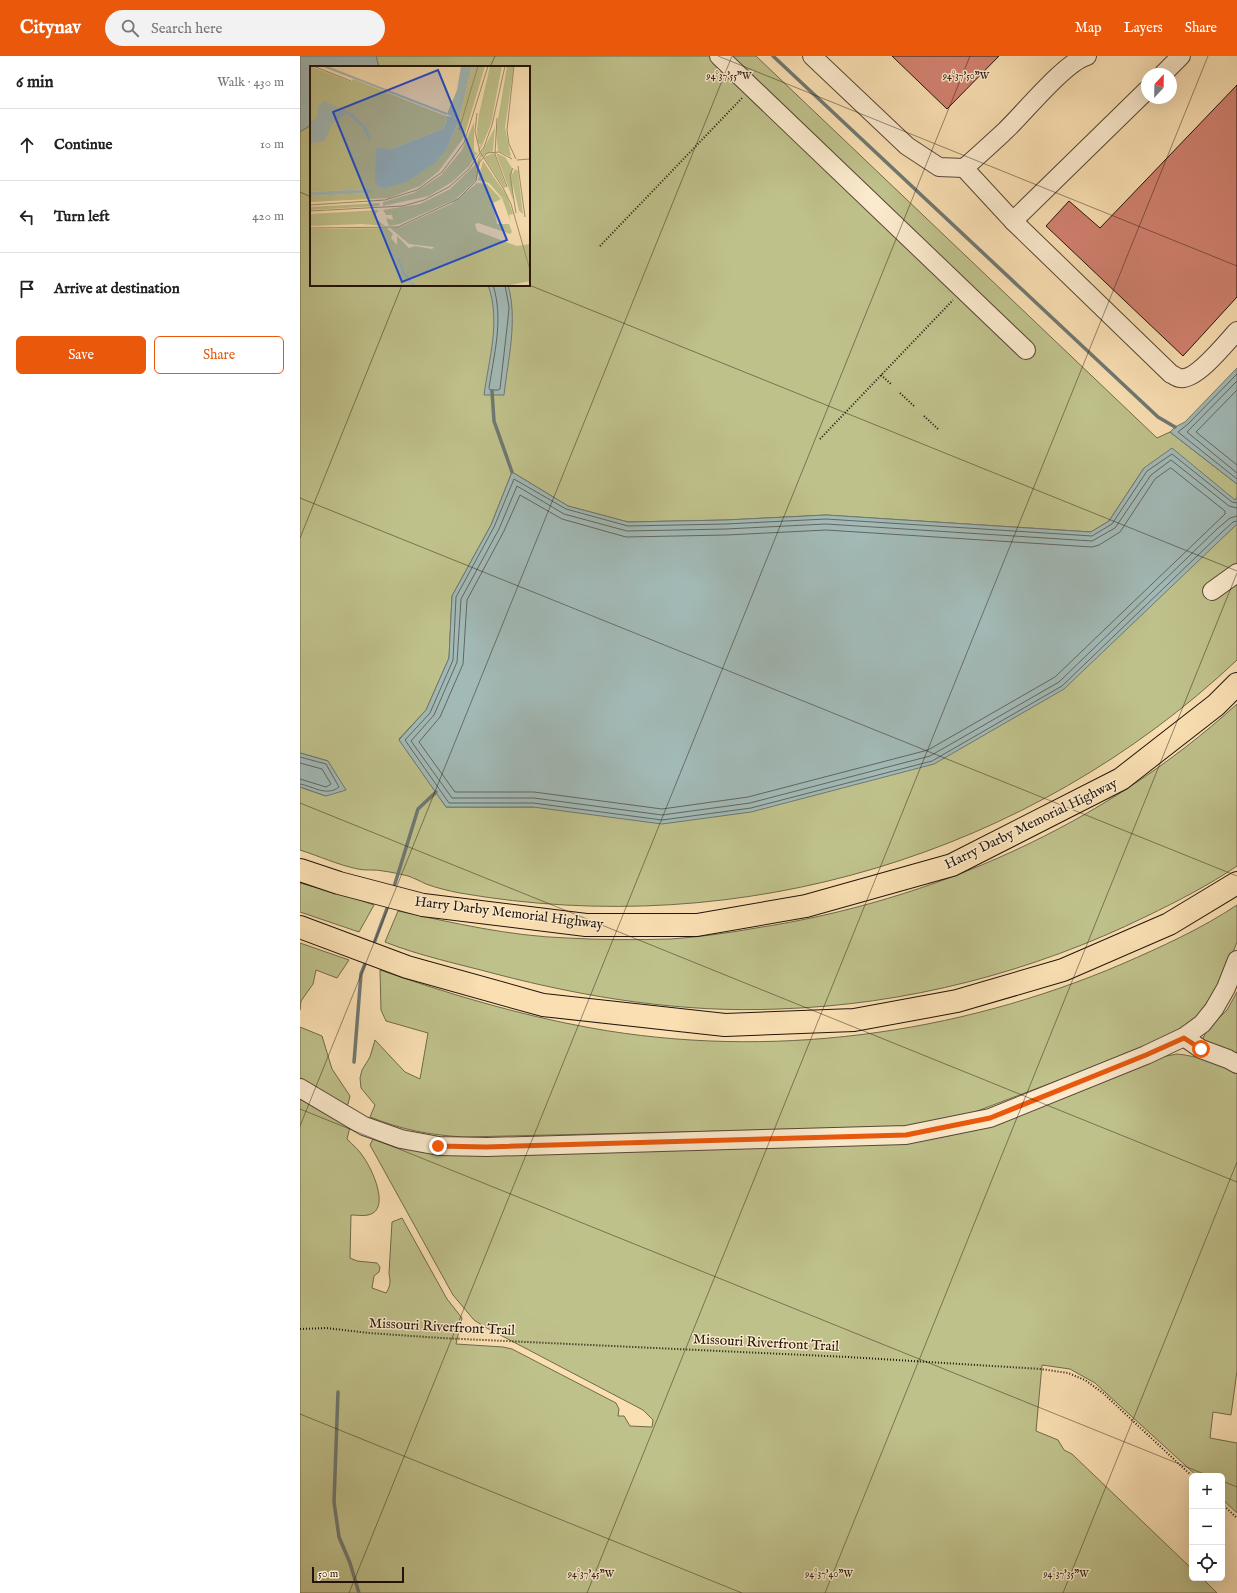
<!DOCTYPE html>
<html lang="en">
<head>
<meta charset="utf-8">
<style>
	:root { --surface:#fff; --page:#f2f2f2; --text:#222; --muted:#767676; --line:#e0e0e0; --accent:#ea580c }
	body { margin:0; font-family:"IM FELL English",serif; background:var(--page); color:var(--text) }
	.controls { position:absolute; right:12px; bottom:12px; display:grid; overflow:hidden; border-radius:6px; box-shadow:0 4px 16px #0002 }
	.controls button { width:36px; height:36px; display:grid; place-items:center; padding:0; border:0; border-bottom:1px solid var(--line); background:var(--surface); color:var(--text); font:20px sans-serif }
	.compass { position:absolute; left:841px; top:12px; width:36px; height:36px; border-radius:50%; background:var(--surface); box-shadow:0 4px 16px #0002; rotate:22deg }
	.scale { position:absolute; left:12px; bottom:10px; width:92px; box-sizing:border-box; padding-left:4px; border:2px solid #22140a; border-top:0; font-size:11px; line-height:14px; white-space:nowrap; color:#22140a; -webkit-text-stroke:3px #fbeacd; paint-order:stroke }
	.stop { position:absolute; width:12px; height:12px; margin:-9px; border:3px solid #ea580c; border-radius:50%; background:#fff }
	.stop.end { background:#ea580c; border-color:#fff; box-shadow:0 1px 4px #0008 }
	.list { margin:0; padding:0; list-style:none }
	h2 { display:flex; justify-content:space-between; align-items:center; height:52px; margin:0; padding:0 16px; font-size:17px }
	h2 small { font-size:13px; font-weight:400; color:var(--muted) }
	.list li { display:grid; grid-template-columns:26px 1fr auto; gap:12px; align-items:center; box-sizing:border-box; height:72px; padding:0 16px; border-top:1px solid var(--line) }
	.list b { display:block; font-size:15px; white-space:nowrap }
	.list em { font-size:13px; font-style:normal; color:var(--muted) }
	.actions { display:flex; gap:8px; padding:12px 16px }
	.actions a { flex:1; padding:9px 0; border:1px solid var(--accent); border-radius:6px; text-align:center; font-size:14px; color:var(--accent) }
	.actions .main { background:var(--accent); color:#fff }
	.icon { flex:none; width:22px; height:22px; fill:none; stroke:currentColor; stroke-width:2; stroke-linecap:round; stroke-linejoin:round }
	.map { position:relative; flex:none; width:937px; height:1537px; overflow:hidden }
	header { display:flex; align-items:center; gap:24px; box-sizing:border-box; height:56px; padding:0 20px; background:var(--accent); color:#fff }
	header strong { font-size:19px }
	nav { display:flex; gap:22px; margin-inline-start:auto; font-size:14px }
	.search { width:280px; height:36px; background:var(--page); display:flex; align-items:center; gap:10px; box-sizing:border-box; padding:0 14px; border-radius:22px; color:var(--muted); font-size:15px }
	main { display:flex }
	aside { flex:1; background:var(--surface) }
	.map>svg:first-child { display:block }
	.green { fill:#bfc18b; stroke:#706a4a; fill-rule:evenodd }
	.water { fill:#a2bab7; stroke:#6f7872 }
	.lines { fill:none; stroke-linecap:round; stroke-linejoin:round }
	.shore { stroke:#626760; stroke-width:1 }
	.stream { stroke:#6f7872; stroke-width:3.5 }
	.building { fill:#d28271; stroke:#22140a }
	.minor-casing { stroke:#584734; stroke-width:20 }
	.highway-casing { stroke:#22140a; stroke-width:24 }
	.path { stroke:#22140a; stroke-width:2; stroke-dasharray:1 2; stroke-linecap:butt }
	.minor { stroke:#fbeacd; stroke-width:18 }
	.highway { stroke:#f9dfb2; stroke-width:22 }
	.route { stroke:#ea580c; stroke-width:5 }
	.ticks { fill:none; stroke:#22140a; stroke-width:1; stroke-opacity:0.45 }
	.labels { text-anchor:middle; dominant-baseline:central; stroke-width:3; stroke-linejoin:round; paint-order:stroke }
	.street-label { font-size:14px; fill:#22140a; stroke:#fbeacd }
	.inset-river { fill:none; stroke:#a2bab7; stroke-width:2 }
	.inset-road { fill:none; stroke:#a38e6f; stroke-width:1 }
	.view { fill:#1d4ed8; fill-opacity:0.15; stroke:#1d4ed8; stroke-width:2 }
	.inset-edge { fill:none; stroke:#22140a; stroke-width:2 }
	.ticks-label { font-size:10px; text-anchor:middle; fill:#22140a; stroke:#fbeacd; stroke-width:3; stroke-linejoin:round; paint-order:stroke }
</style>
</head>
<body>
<header>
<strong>Citynav</strong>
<div class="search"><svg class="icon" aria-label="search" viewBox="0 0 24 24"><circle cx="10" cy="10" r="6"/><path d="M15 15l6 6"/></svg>Search here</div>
<nav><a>Map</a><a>Layers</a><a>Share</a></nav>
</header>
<main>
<aside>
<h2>6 min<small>Walk · 430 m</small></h2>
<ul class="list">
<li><svg class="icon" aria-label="ahead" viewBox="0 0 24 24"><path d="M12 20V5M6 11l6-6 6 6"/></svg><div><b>Continue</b></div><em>10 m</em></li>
<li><svg class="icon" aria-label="left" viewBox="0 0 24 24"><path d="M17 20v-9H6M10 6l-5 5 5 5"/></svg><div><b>Turn left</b></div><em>420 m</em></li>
<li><svg class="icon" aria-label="arrive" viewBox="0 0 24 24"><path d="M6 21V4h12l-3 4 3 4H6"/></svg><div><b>Arrive at destination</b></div></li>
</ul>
<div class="actions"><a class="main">Save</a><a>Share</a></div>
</aside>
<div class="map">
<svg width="937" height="1537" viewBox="0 0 937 1537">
	<rect width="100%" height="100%" fill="#f9dfb2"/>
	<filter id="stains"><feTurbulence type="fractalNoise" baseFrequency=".005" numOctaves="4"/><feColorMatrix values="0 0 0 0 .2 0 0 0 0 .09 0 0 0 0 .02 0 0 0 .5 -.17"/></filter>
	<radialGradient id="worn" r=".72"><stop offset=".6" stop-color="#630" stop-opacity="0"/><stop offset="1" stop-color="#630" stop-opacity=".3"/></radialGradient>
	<g class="green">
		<path d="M 0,0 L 456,0 L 857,382 L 870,376 L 937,428 L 937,441 L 935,444 L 844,412 L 809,465 L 791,476 L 526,459 L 426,464 L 328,466 L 268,450 L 212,416 L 191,469 L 152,540 L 149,602 L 126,654 L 99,683 L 146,751 L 233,751 L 924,480 L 937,468 L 937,604 C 730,799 441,886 160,837 C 149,835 137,832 126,828 C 120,825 114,822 108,820 C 100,818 91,816 83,815 C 75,813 66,815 58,813 C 38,809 19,800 0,794 L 0,731 L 26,740 L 28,705 L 0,697 ZM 11,11 L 229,11 L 229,229 L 11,229 Z"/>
		<path d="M 937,648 L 937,810 C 909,829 878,845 847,860 C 733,916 606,949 478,953 C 383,957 288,942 196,918 C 159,908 120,900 85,886 L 98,855 C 154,867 209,880 267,882 C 301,884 337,884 371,883 C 400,881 428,877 456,872 C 633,845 804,769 937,648 Z"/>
		<path d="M 0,827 L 48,840 L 74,849 L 59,876 L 0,856 Z"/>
		<path d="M 937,849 L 937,886 L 930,904 L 911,949 L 889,969 L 854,988 L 672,1057 L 619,1069 L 596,1071 L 164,1081 C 129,1079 103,1074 70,1061 L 75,1049 L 61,1032 L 60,1022 L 62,1014 L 70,1001 L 75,984 L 105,1016 L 120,1023 L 128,977 L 86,965 L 81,954 L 80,914 C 149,938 219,959 291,972 C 469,1004 656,979 822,908 C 861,891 901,873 937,849 Z"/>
		<path d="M 0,887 L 49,904 L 37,922 L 16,914 L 13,928 L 1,945 L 0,954 Z"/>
		<path d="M 937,936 L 937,1002 L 906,986 L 903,982 L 909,971 L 927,954 Z"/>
		<path d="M 0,971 L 22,980 L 32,1013 L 50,1040 L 48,1048 L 44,1050 L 0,1022 Z"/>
		<path d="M 877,998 C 899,1000 917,1008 937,1016 L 937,1315 L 931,1359 L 913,1356 L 910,1382 L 937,1387 L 937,1457 L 922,1443 L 922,1420 L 897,1420 L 795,1327 L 770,1313 L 742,1309 L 736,1375 L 758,1384 L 764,1394 L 772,1398 L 892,1513 L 892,1522 L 902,1522 L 917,1537 L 0,1537 L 0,1040 L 50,1071 L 47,1083 C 53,1089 60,1095 64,1102 C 72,1113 88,1148 73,1157 C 67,1161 58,1159 51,1159 L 50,1202 L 57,1205 L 77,1207 L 80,1211 L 79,1216 L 74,1220 L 72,1232 L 86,1237 C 90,1231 91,1226 89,1218 L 92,1166 L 102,1162 L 147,1243 L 162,1262 L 156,1288 L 203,1291 L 212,1293 L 316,1347 L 319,1353 L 318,1360 L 324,1360 L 330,1370 L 352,1371 L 353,1364 L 343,1354 L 185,1271 L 174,1264 L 153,1239 L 70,1089 L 74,1081 L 93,1087 L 617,1085 L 648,1080 L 673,1074 L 862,1001 Z"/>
	</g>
	<g class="water">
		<path d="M 0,0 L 76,0 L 79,11 L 11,11 L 11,69 L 0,76 Z"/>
		<path d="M 188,229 L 208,229 C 218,264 208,303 204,339 L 184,339 C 189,302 201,265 188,229 Z"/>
		<path d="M 937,312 L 937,428 L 870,376 L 875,371 L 885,366 Z"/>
		<path d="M 872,392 L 935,444 L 937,441 L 937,468 L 764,633 L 634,708 L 451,756 L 362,768 L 233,751 L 146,751 L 99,684 L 126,654 L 149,602 L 152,540 L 191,469 L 212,416 L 268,450 L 328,466 L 426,464 L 526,459 L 791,476 L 809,465 L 844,412 Z"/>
		<path d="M 0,697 L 28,705 L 46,734 L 26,740 L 0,731 Z"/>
	</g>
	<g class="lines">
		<g class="shore">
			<path d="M 193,229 C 204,263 194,298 189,332 L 190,334 L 198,334 L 200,333 L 208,263 L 209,251 L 205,229"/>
			<path d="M 937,318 L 888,368 L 878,376 L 937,423"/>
			<path d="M 937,325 L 887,376 L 937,417"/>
			<path d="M 937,334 L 896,376 L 937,409"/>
			<path d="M 871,412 L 925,455 L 925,458 L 755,621 L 628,694 L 448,741 L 362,753 L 234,736 L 155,736 L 119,686 L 140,661 L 163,608 L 167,544 L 204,475 L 220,439 L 262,463 L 326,481 L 427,479 L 526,474 L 792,491 L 799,489 L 820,476 L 855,423 Z"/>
			<path d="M 937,447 L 932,446 L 872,398 L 847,415 L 812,468 L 792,480 L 526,463 L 426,468 L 328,470 L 266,453 L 214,423 L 194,471 L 156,541 L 153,604 L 130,657 L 105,684 L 149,747 L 233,747 L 362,764 L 451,752 L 632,705 L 762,630 L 921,477 L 933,466 L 937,465"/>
			<path d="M 937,452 L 929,450 L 871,404 L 851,419 L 815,472 L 792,485 L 526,468 L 426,473 L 327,475 L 264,458 L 217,430 L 199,473 L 161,543 L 157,606 L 134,659 L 111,685 L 152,742 L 234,742 L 362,759 L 450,747 L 630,700 L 759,626 L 917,473 L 930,462 L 937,460"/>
			<path d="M 0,701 L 26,708 L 39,731 C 26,741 13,730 0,728"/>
			<path d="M 0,707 L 22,713 L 31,728 L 26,731 L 0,723"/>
		</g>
		<g class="stream">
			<path d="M 473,0 L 858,361 L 875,371"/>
			<path d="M 192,335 L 194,365 L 212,416"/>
			<path d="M 93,834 L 118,753 L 136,736"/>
			<path d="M 73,890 L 89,847"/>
			<path d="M 54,1006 L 61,918 L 67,903"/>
			<path d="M 38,1336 L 34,1446 L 39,1481 L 50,1507 L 59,1537"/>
		</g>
	</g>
	<g class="building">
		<path d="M 592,0 L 699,0 L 647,53 Z"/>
		<path d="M 937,29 L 937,241 L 883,300 L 746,170 L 769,145 L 800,172 Z"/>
	</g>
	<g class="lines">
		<g class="minor-casing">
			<g id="minor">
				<path d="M 419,0 L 726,294"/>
				<path d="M 512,0 L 607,90 L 639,111 L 664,112 C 678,100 692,87 705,75 C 724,57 765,6 787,0"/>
				<path d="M 863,18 L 881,0"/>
				<path d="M 664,112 L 713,165 L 871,318 C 874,319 877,322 880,322 C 896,325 926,287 937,275"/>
				<path d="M 713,165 L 847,34"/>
				<path d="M 912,535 L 937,517"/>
				<path d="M 884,981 L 901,993 L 928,1003 L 937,1008"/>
				<path d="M 0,1032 L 64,1070 L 101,1083 L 139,1090 L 187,1091 L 606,1079 L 690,1062 L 846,999 L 884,981 L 902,968 L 914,953 L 926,932 L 937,904"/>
			</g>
		</g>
		<g class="highway-casing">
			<g id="highway">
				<path d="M 0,814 L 39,827 L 123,849 L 286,869 L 397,869 L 506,850 L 652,809 L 821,723 L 916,649 L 937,628"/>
				<path d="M 0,871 L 107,911 L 243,949 L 425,969 L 554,964 L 657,945 L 763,914 L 869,868 L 937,827"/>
			</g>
		</g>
		<g class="path">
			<path d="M 300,190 L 442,42"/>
			<path d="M 581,319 L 591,328"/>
			<path d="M 600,337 L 615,351"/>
			<path d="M 624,360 L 639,374"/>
			<path d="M 520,383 L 653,244"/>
			<path d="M 0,1273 L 26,1272 L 69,1277 L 141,1282 L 548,1301 L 741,1313 L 768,1317 L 785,1324 L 803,1337 L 892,1420"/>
			<path d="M 922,1448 L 937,1462"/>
		</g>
		<use href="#minor" class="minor"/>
		<use href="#highway" class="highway"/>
	</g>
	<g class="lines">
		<path class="route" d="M 138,1090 L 186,1091 L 606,1079 L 690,1062 L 846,999 L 884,982 L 901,993"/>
	</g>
	<path class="ticks" d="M 418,0 L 937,210M 190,11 L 195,0M 0,136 L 11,141M 229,229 L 937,515M 0,442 L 937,820M 0,482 L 102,229M 0,747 L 937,1126M 0,1053 L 909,1420M 0,1070 L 432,0M 0,1358 L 442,1537M 922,1425 L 937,1431M 49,1537 L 670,0M 287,1537 L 908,0M 525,1537 L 937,517M 763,1537 L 937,1106"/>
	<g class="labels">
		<g class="street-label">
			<text transform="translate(731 768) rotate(-26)">Harry Darby Memorial Highway</text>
			<text transform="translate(209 857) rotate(7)">Harry Darby Memorial Highway</text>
			<text transform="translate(142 1271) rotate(3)">Missouri Riverfront Trail</text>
			<text transform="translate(466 1287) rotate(3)">Missouri Riverfront Trail</text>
		</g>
	</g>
	<g transform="translate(10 10)">
		<rect width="220" height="220" fill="#f9dfb2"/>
		<path d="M 0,0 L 41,16 L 43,13 L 136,50 L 148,51 L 136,54 L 133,63 L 81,83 L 66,83 L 67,113 L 73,123 L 137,82 L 149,54 L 162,0 L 175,0 L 154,71 L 129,105 L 110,120 L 79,132 L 0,136 L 0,130 L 59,127 L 58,123 L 0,126 ZM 180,0 L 192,0 L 181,58 L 172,80 L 159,100 L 142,116 L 119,130 L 73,140 L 73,136 L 104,127 L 131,109 L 152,84 L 164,56 L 164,85 L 167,87 L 171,79 L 168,77 L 167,64 L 169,48 ZM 197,0 L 204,0 L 195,61 L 201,91 L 188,85 L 186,65 ZM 185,61 L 183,85 L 171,91 L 167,112 L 163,117 L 146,133 L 90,158 L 79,160 L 76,152 L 83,154 L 82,149 L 76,149 L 73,144 L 110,138 L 140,123 L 165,99 ZM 184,87 L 196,121 L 194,122 L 174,91 ZM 186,87 L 195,91 L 202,102 L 203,134 ZM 173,95 L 197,130 L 203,148 L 199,149 L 201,157 L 192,132 L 179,117 L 168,114 ZM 205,103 L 208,105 L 213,148 L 209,145 L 201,111 ZM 167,117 L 177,118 L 191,133 L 183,137 L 187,158 L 199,158 L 202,166 L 200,168 L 168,157 L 165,158 L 167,165 L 207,180 L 220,178 L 220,215 L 195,220 L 0,220 L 0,163 L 77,162 L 83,168 L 81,172 L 87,179 L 87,170 L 99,182 L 105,180 L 122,183 L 124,181 L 99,178 L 80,162 L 90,161 L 141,138 ZM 70,137 L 69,140 L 0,144 L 0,141 ZM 69,144 L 66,147 L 66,153 L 75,160 L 52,158 L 0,160 L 0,148 Z" fill="#bfc18b"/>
		<path d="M 151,0 L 162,0 L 149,54 L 137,82 L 126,96 L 98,115 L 73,123 L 65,117 L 66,82 L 81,83 L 133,63 L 138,50 L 147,53 L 137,48 L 147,24 ZM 14,35 L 43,48 L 57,62 L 61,74 L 59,75 L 53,61 L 36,47 L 21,59 L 15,75 L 0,77 L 0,56 L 7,51 L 8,40 ZM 58,123 L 62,125 L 60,127 L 0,130 L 0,126 Z" fill="#a2bab7"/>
		<path class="inset-river" d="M 14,0 L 137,48M 88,192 L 94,208 L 105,220"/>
		<path class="inset-road" d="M 3,0 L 41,15M 204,0 L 197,64 L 199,78 L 206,93M 167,47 L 165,65 L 170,86 L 193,122M 187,52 L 185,88 L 197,121M 149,64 L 168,0M 207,94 L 220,93M 208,100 L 215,151M 203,102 L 200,109 L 206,147M 193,122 L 201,138 L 220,204M 0,139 L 75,134 L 107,124 L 132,106 L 154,77 L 178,0M 0,145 L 93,140 L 114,134 L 139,121 L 159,103 L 174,81 L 182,59 L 195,0M 0,162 L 88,161 L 148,133 L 166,115 L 169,97 L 177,87 L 189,86 L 202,93"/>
		<path class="view" d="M 128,4 L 197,174 L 92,216 L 23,46 Z"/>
		<rect width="220" height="220" class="inset-edge"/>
	</g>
	<g class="ticks-label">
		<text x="429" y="23">94°37'55"W</text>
		<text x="666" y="23">94°37'50"W</text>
		<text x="291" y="1521">94°37'45"W</text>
		<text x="529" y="1521">94°37'40"W</text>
		<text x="766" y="1521">94°37'35"W</text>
	</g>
	<rect width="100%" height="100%" filter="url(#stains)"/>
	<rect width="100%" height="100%" fill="url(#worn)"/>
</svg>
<div class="controls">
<button>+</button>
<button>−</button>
<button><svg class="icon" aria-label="locate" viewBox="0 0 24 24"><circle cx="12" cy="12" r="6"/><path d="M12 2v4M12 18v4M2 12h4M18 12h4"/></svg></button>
</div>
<svg class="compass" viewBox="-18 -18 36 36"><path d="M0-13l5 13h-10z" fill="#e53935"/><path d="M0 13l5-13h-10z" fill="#767676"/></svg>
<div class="scale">50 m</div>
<div class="stop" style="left:901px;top:993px"></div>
<div class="stop end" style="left:138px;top:1090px"></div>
</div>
</main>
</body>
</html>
